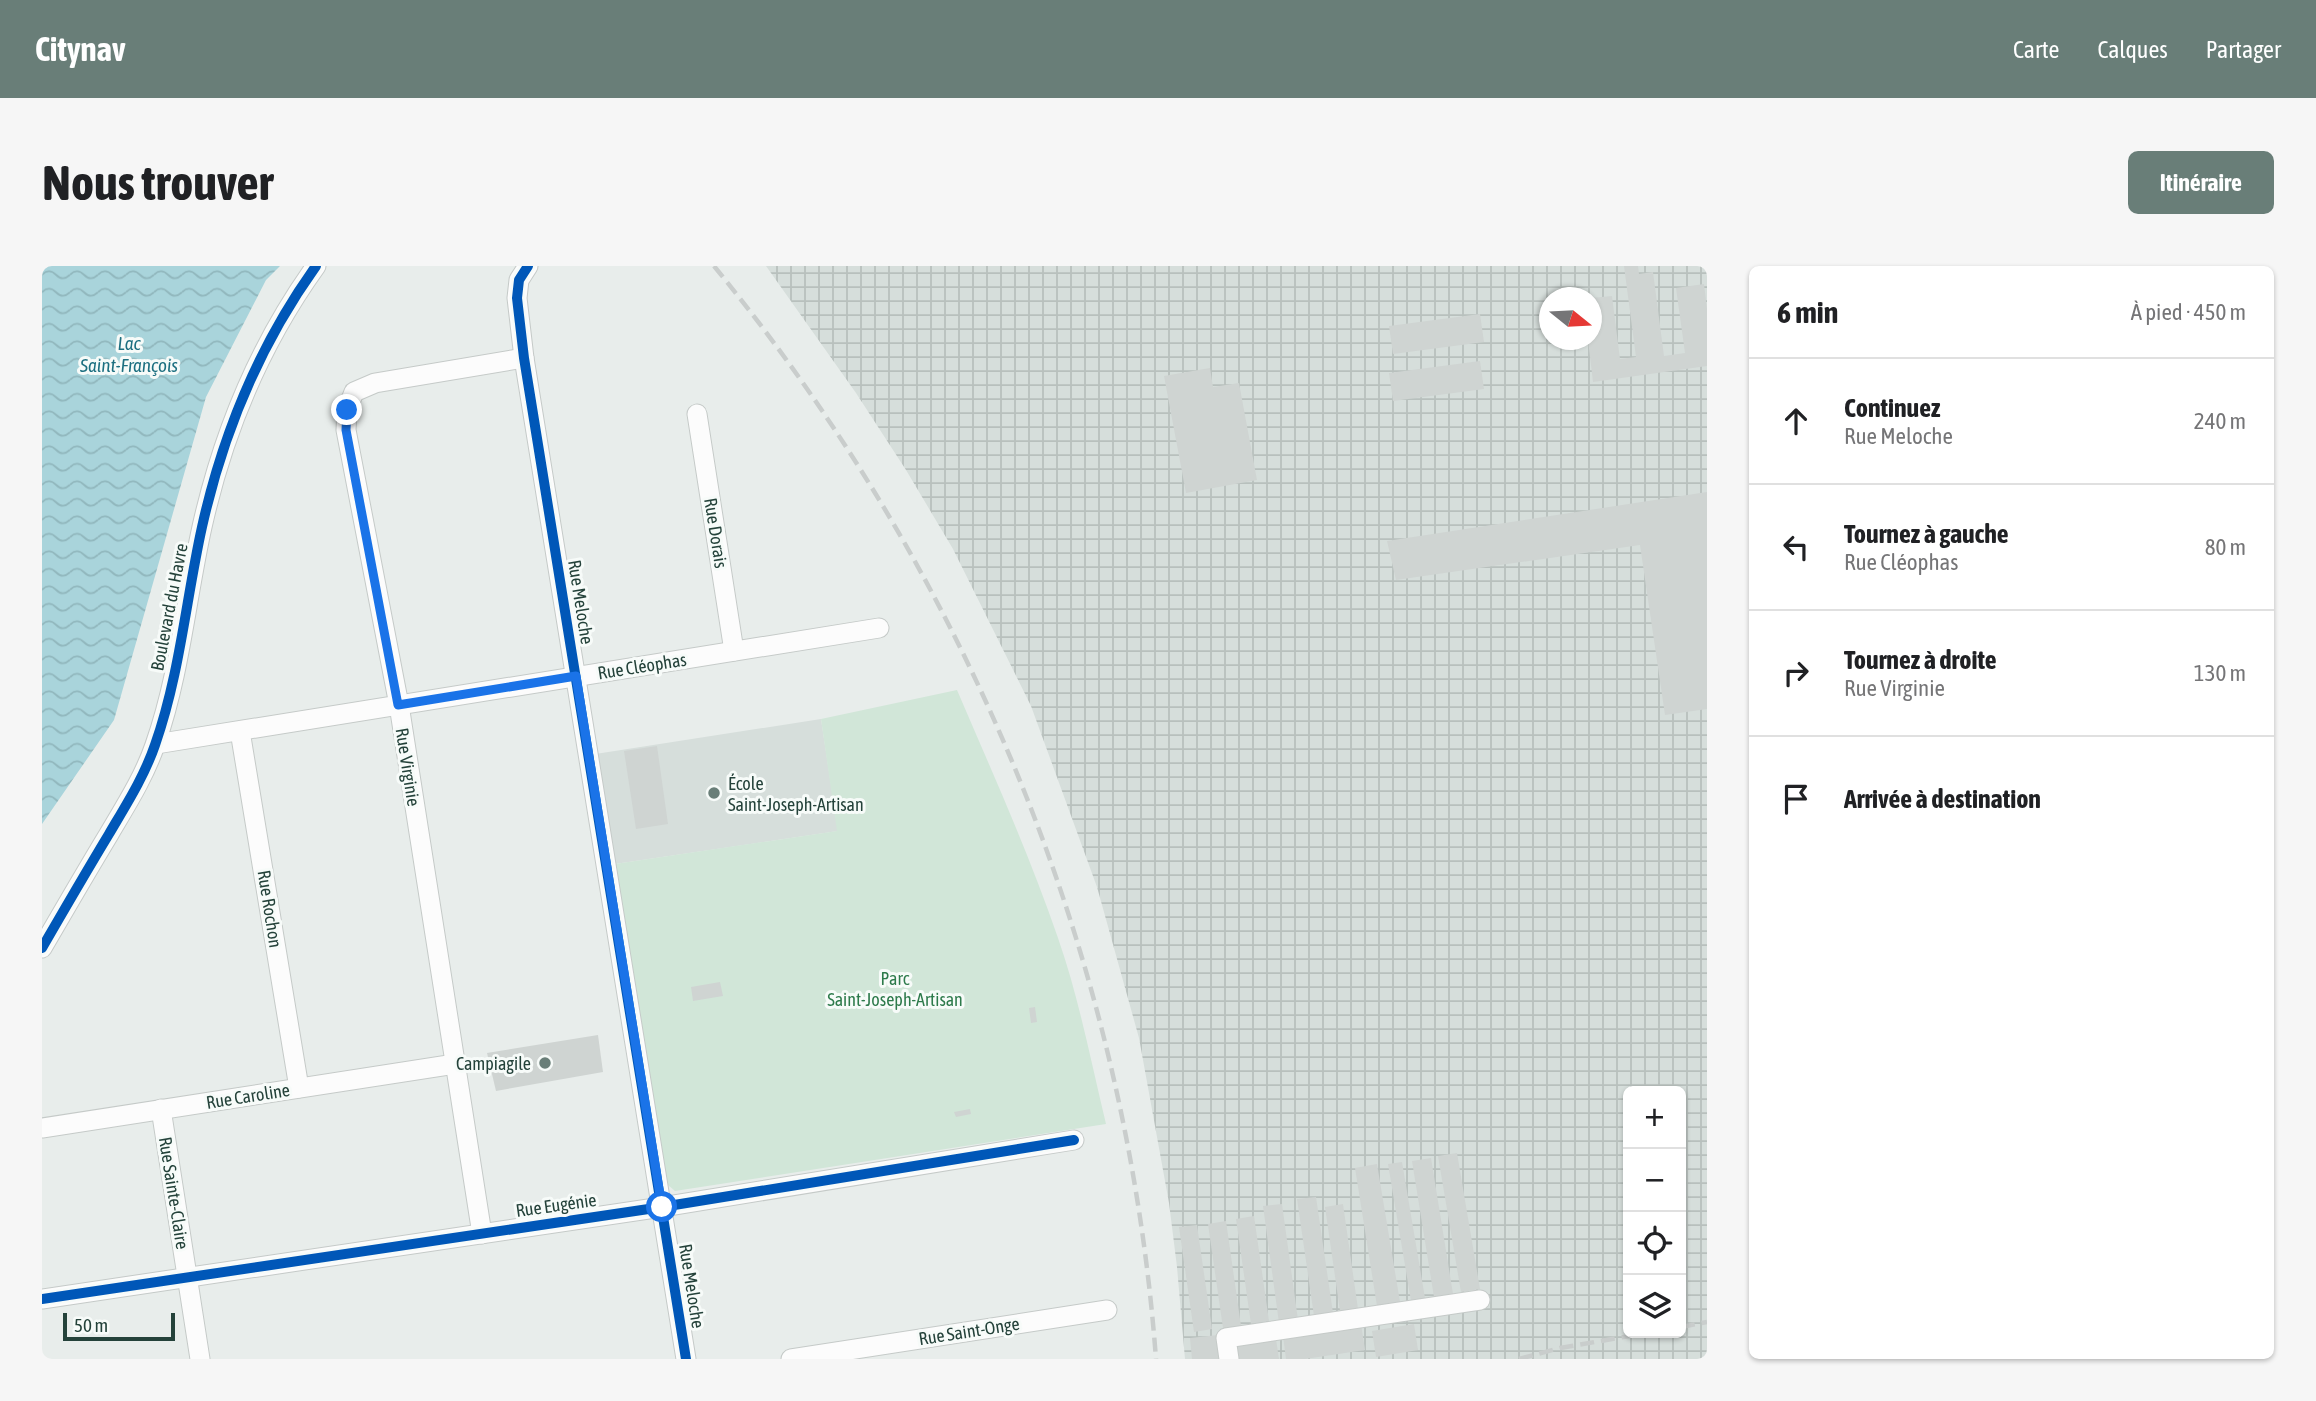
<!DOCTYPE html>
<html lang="fr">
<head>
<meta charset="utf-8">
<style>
	:root { --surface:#fff; --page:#f6f6f6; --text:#202124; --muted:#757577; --line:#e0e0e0; --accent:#697e78 }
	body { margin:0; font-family:"Asap Condensed",sans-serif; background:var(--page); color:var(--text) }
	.controls { position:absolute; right:21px; bottom:21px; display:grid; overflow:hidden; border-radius:10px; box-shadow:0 2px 5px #0004 }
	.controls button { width:63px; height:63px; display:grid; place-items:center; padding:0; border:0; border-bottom:2px solid var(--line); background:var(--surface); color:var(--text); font:35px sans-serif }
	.compass { position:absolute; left:1497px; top:21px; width:63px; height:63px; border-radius:50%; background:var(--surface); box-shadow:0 2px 5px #0004; rotate:108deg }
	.scale { position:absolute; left:21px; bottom:18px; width:112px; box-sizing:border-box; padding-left:7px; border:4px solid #24423a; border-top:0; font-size:19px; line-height:24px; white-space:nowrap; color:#24423a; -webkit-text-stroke:5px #f7fbf9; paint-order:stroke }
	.stop { position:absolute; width:21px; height:21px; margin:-16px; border:5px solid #1a73e8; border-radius:50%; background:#fff }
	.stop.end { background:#1a73e8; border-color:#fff; box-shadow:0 2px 7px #0008 }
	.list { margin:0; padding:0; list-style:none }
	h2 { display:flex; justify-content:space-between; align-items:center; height:91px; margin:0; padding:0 28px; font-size:30px }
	h2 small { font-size:23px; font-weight:400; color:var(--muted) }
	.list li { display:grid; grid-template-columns:46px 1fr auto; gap:21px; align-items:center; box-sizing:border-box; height:126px; padding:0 28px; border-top:2px solid var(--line) }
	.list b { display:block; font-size:26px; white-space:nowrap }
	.list p { margin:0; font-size:23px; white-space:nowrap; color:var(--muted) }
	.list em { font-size:23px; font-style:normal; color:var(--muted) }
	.icon { flex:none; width:38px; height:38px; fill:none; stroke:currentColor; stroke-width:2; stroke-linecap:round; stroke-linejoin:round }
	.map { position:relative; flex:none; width:1665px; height:1093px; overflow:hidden; border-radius:10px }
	header { display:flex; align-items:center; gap:42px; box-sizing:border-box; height:98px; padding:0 35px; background:var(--accent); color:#fff }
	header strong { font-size:33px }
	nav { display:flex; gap:38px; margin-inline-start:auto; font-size:24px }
	.intro { display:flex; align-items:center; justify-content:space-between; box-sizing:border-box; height:168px; padding:0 42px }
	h1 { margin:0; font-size:49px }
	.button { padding:18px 32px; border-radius:10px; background:var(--accent); color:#fff; font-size:24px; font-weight:700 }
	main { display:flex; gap:42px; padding:0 42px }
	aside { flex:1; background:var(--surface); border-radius:10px; box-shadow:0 2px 5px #0004 }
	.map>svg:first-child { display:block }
	.built { fill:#d6dedb }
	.industrial { fill:url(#industrial-grid); fill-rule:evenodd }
	.park { fill:#d1e6d8 }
	.water { fill:url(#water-waves) }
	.building { fill:#cfd4d2 }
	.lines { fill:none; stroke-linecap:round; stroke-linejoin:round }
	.minor-casing { stroke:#c5cac8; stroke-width:21 }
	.minor { stroke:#fcfcfc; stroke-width:19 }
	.rail { stroke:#c9cdcc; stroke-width:4.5; stroke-dasharray:14 7; stroke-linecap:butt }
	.cycleway-casing { stroke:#f7fbf9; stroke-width:15 }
	.cycleway { stroke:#0057b8; stroke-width:10 }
	.route { stroke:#1a73e8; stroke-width:9 }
	.poi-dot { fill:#697e78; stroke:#f7fbf9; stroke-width:2.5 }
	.labels { text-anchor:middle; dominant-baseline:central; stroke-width:6; stroke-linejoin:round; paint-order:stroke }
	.street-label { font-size:18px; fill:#24423a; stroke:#f7fbf9 }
	.poi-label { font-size:18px; fill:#24423a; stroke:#f7fbf9; text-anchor:start }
	.park-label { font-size:18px; fill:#2d7a4b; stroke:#f7fbf9 }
	.water-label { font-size:19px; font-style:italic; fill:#1c6f80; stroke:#f7fbf9 }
</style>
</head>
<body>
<header>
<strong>Citynav</strong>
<nav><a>Carte</a><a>Calques</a><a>Partager</a></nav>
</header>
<div class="intro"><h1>Nous trouver</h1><a class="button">Itinéraire</a></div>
<main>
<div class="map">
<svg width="1665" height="1093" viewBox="0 0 1665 1093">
	<defs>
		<pattern id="industrial-grid" width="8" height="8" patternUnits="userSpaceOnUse" patternTransform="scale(1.75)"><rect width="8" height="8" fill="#d6dedb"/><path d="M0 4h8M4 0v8" fill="none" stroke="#b8c0bd"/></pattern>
		<pattern id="water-waves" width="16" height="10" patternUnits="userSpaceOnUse" patternTransform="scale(1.75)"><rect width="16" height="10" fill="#a9d4db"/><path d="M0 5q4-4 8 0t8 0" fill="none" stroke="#91b7bd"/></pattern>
	</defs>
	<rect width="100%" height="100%" fill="#e8edeb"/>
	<path class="built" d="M 779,453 L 796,565 L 566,599 L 547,489 Z"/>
	<path class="industrial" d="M 724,0 L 1665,0 L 1665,1093 L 1143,1093 L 1135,1001 L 1127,937 L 1097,772 L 1055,621 L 989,440 L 911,283 L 864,204 L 814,127 ZM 1507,32 L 1549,32 L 1549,74 L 1507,74 ZM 1586,825 L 1639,825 L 1639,1067 L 1586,1067 Z"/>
	<path class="park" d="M 915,424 C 950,506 987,587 1016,672 C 1037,732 1049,796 1064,858 L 633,925 L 626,919 L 566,599 L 795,565 L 779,453 Z"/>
	<path class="water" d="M 0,0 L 238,0 L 224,14 L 164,131 L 72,454 L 0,558 Z"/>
	<g class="building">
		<path d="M 1582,0 L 1596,0 L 1597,8 L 1611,6 L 1622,90 L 1643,87 L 1634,22 L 1662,18 L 1665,43 L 1665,100 L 1551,116 L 1546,74 L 1549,74 L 1549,32 L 1570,30 L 1578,93 L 1594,91 Z"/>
		<path d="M 1438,48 L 1442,76 L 1351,88 L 1347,60 Z"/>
		<path d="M 1438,95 L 1442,123 L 1351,135 L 1347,107 Z"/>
		<path d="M 1168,102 L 1171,121 L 1197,117 L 1215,214 L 1144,227 L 1122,110 Z"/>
		<path d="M 1665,226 L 1665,443 L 1623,449 L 1598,279 L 1354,314 L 1345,275 Z"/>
		<path d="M 615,480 L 626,558 L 594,563 L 582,485 Z"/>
		<path d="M 678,716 L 681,730 L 651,735 L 649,721 Z"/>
		<path d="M 993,741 L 995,756 L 989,757 L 987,742 Z"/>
		<path d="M 556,769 L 561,806 L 454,825 L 445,787 Z"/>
		<path d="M 928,843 L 929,848 L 914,851 L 912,846 Z"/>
		<path d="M 1415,887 L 1438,1023 L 1419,1026 L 1396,890 Z"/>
		<path d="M 1389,892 L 1411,1028 L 1392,1031 L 1370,895 Z"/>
		<path d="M 1360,896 L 1383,1032 L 1369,1035 L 1346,898 Z"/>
		<path d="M 1335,898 L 1358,1036 L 1335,1040 L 1313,902 Z"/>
		<path d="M 1274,931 L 1291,1047 L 1272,1050 L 1255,933 Z"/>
		<path d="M 1240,938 L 1256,1054 L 1237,1057 L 1221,940 Z"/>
		<path d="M 1301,938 L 1316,1043 L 1298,1045 L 1283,941 Z"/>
		<path d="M 1212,950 L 1227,1055 L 1209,1058 L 1194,953 Z"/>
		<path d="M 1184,955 L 1199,1060 L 1181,1062 L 1166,958 Z"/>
		<path d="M 1155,959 L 1170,1063 L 1152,1066 L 1137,961 Z"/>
		<path d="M 1319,1058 L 1323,1084 L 1263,1093 L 1244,1093 L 1241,1070 Z"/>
		<path d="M 1372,1058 L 1376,1084 L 1334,1091 L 1330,1065 Z"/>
		<path d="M 1176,1069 L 1179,1093 L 1150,1093 L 1148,1072 Z"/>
		<path d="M 1234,1073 L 1237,1093 L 1196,1093 L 1194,1079 Z"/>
	</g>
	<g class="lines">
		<g class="minor-casing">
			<g id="minor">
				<path d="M 486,0 L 477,14 L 475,32 L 482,92 L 644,1093"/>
				<path d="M 655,148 L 692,385"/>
				<path d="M 198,465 L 257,822"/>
				<path d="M 114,478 L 837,362"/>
				<path d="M 0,682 C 22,644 44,606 67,568 C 84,539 102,511 113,479 C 138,408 144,333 160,261 C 181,167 218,78 274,0"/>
				<path d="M 119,843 L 158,1093"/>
				<path d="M 0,862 L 413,798"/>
				<path d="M 440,968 L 357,439 L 304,164 L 305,144 L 312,126 L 333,117 L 482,92"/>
				<path d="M 0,1033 L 620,941 L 1032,874"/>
				<path d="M 749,1093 L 1065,1044"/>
				<path d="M 1187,1093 L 1184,1072 L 1438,1034"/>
			</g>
		</g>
		<use href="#minor" class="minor"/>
		<g class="rail">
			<path d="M 672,0 C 926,310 1084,692 1114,1093"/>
			<path d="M 1639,1061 L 1665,1056"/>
			<path d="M 1477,1093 L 1518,1082 L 1605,1067"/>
		</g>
		<g class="cycleway-casing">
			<g id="cycleway">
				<path d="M 486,0 L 477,14 L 475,32 L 482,92 L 644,1093"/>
				<path d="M 0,682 C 22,644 44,606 67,568 C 84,539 102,511 113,479 C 138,408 144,333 160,261 C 181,167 218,78 274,0"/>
				<path d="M 0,1033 L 620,941 L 1032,874"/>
			</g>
		</g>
		<use href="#cycleway" class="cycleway"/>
	</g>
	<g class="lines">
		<path class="route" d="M 305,144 L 304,164 L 356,439 L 534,410 L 620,941"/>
	</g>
	<g class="poi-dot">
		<circle cx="672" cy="527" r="7"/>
		<circle cx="503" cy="797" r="7"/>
	</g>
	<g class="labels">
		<g class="street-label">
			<text transform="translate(674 267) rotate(81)">Rue Dorais</text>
			<text transform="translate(539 336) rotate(81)">Rue Meloche</text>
			<text transform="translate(127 341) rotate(-79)">Boulevard du Havre</text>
			<text transform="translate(600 400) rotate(-9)">Rue Cléophas</text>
			<text transform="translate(366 501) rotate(81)">Rue Virginie</text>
			<text transform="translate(228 643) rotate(81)">Rue Rochon</text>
			<text transform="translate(206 830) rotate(-9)">Rue Caroline</text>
			<text transform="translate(132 927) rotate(81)">Rue Sainte-Claire</text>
			<text transform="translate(514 939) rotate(-8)">Rue Eugénie</text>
			<text transform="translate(650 1020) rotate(81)">Rue Meloche</text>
			<text transform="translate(927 1065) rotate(-9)">Rue Saint-Onge</text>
		</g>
		<g class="poi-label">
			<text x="686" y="517">École<tspan x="686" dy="21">Saint-Joseph-Artisan</tspan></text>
			<text x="489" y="797" text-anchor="end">Campiagile</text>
		</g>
		<g class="park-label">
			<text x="853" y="712">Parc<tspan x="853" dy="21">Saint-Joseph-Artisan</tspan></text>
		</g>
		<g class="water-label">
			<text x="87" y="77">Lac<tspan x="87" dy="22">Saint-François</tspan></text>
		</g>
	</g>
</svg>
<div class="controls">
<button>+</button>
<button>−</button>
<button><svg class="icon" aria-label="locate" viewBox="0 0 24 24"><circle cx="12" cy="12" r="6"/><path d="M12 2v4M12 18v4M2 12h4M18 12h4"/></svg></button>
<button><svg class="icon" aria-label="layers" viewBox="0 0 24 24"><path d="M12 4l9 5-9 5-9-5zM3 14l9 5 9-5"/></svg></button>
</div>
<svg class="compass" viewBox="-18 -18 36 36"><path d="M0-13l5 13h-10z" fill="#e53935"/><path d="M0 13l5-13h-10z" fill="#757577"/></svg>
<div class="scale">50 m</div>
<div class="stop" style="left:620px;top:941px"></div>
<div class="stop end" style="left:305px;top:144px"></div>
</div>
<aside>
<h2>6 min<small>À pied · 450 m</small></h2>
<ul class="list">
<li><svg class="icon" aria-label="ahead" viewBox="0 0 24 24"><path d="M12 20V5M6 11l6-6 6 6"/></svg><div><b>Continuez</b><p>Rue Meloche</p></div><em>240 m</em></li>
<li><svg class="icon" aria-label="left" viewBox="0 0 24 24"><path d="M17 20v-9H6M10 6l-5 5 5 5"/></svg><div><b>Tournez à gauche</b><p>Rue Cléophas</p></div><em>80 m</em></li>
<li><svg class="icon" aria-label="right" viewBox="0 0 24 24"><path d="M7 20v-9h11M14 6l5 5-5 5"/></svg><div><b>Tournez à droite</b><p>Rue Virginie</p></div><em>130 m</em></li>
<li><svg class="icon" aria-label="arrive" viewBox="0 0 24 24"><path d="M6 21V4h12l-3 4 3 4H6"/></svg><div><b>Arrivée à destination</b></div></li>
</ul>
</aside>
</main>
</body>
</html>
